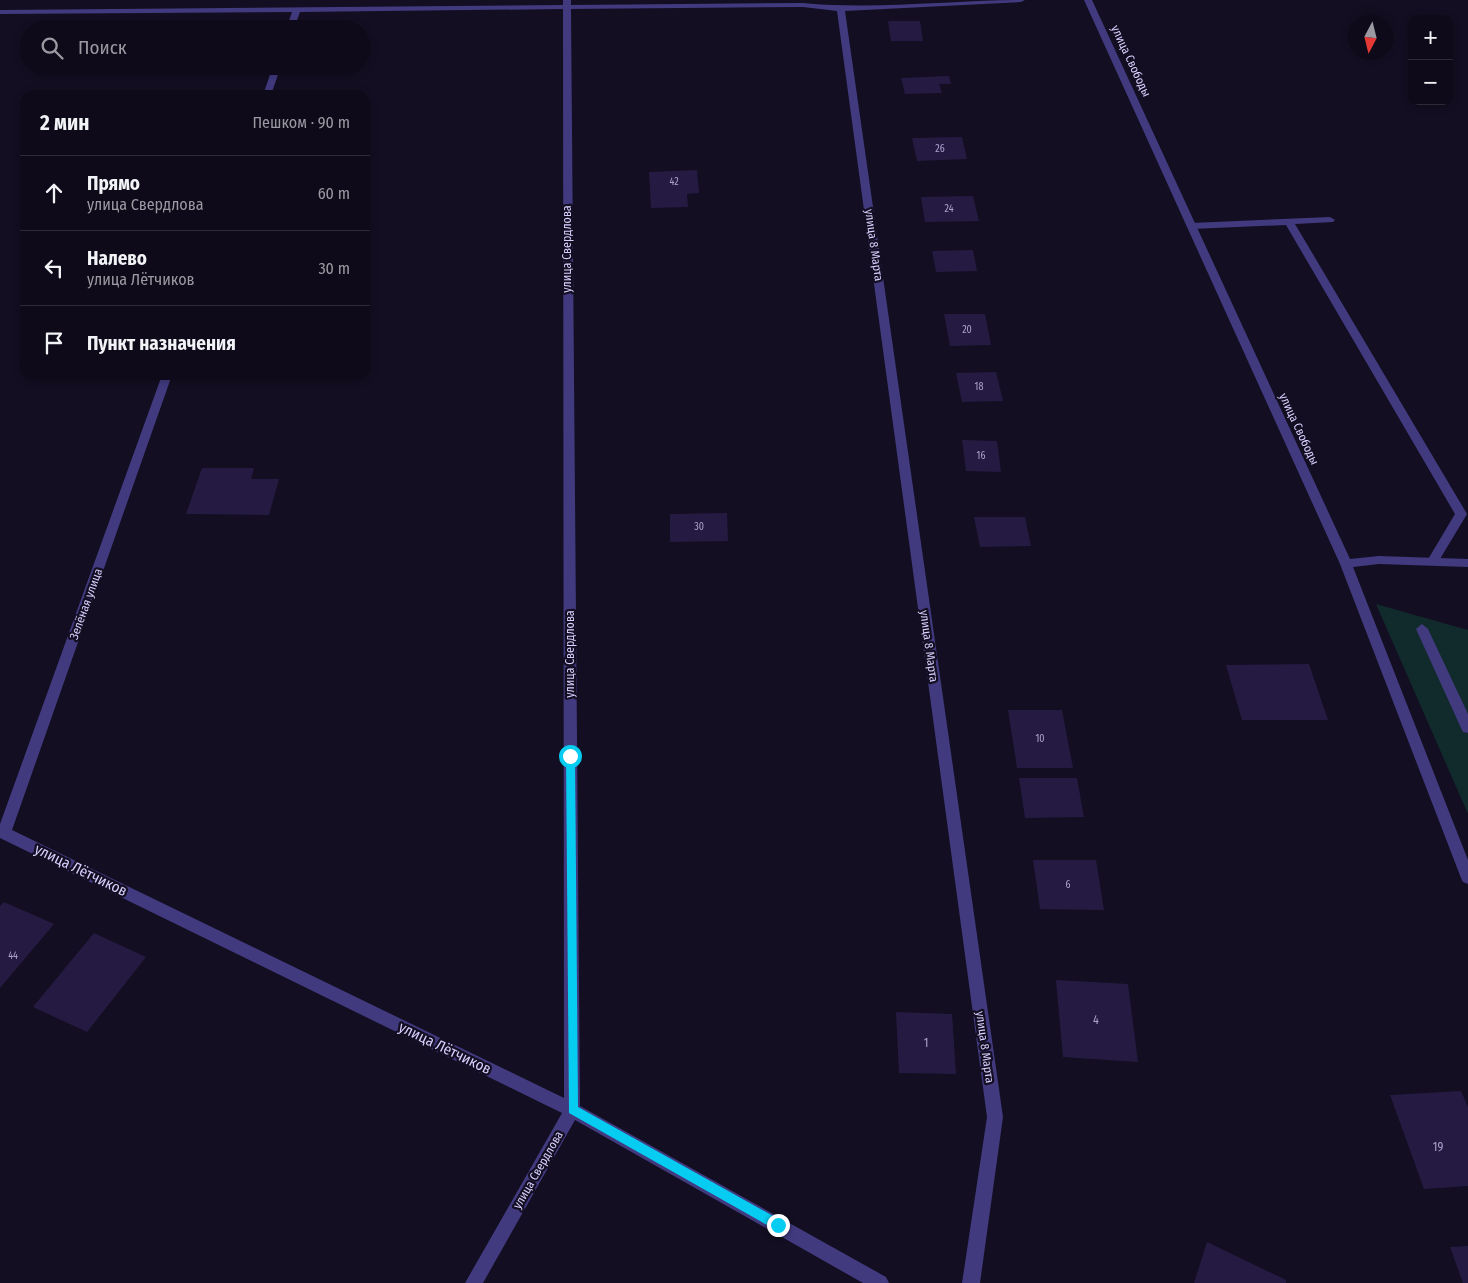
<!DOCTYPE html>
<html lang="ru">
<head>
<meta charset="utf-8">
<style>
	:root { --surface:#0e0a19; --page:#171322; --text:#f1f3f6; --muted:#9b9aa2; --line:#2e2b38 }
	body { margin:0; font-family:"Fira Sans Condensed",sans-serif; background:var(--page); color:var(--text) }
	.controls { position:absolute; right:15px; top:15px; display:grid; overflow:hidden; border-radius:10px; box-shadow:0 2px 8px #0003 }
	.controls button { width:45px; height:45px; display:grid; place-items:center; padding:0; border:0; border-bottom:1px solid var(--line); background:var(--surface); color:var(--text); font:25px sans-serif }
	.compass { position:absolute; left:1348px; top:15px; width:45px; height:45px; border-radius:50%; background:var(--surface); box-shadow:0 2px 8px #0003; rotate:187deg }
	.stop { position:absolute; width:15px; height:15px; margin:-11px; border:4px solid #07ccf2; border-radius:50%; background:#fff }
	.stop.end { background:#07ccf2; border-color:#fff; box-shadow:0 1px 5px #0008 }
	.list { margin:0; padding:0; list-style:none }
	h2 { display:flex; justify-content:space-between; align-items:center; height:65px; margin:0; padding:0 20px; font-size:21px }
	h2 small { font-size:16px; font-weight:400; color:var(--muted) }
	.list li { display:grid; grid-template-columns:32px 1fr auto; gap:15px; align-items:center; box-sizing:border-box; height:75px; padding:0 20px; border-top:1px solid var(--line) }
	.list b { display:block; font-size:19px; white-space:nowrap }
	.list p { margin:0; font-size:16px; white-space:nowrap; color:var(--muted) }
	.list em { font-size:16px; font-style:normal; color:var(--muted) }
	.icon { flex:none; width:28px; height:28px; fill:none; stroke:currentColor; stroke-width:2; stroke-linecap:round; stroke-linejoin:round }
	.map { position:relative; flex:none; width:1468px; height:1283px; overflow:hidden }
	.search { position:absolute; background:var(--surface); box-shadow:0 2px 8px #0003; left:20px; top:20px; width:350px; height:55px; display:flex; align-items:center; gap:12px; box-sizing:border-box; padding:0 18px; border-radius:28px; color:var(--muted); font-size:19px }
	.panel { position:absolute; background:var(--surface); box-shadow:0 2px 8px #0003; left:20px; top:90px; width:350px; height:290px; border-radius:15px }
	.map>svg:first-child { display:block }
	.green { fill:#112a2b }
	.building { fill:#251b42 }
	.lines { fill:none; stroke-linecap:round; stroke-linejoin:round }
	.lane { fill:#413a7f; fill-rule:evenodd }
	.street { fill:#413a7f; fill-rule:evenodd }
	.route { fill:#07ccf2 }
	.labels { text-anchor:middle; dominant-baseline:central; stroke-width:4.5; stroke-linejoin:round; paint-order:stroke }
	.number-label { font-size:10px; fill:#aba3cf }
	.street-label { font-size:12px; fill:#d8d0fe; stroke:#130e21 }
	.near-number-label { font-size:12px; fill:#aba3cf }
	.near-street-label { font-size:15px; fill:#d8d0fe; stroke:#130e21 }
</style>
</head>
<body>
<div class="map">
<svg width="1468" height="1283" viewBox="0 0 1468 1283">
	<rect width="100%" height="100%" fill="#130e21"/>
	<path class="green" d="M 1376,604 L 1468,630 L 1468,814 Z"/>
	<g class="building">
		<path d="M 888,21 L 920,21 L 923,41 L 891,41 Z"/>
		<path d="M 949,76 L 951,84 L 939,84 L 942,93 L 905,94 L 901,78 Z"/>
		<path d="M 962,137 L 967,159 L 917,161 L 912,138 Z"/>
		<path d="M 697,170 L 699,193 L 687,194 L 688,207 L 651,208 L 649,172 Z"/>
		<path d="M 973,196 L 979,221 L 925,222 L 921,197 Z"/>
		<path d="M 973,250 L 977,271 L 936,272 L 932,251 Z"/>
		<path d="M 944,314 L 985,314 L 991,345 L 950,346 Z"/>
		<path d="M 996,372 L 1003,401 L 962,402 L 956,373 Z"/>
		<path d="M 962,440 L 997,441 L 1001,472 L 966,471 Z"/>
		<path d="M 202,468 L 254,468 L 251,479 L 279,479 L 269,515 L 186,514 Z"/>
		<path d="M 727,513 L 728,541 L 670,542 L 670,514 Z"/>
		<path d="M 974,517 L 1025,517 L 1031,546 L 980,547 Z"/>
		<path d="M 1309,664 L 1328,720 L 1242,720 L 1226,665 Z"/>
		<path d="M 1008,710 L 1062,710 L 1073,768 L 1017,768 Z"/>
		<path d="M 1019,778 L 1077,778 L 1084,817 L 1025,818 Z"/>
		<path d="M 1033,860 L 1096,860 L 1104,910 L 1040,909 Z"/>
		<path d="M 4,902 L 54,924 L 0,988 L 0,906 Z"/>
		<path d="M 94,933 L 146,957 L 87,1032 L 33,1007 Z"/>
		<path d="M 1056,980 L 1128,984 L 1138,1062 L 1063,1057 Z"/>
		<path d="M 896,1012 L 952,1014 L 956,1074 L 899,1073 Z"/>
		<path d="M 1461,1091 L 1468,1107 L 1468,1186 L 1424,1189 L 1390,1095 Z"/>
		<path d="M 1207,1242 L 1286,1280 L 1286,1283 L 1194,1283 Z"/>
		<path d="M 1468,1246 L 1468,1283 L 1463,1283 L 1450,1247 Z"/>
	</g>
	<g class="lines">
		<g class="lane">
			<path d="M 1330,217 L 1335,220 L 1333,222 L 1295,224 L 1467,514 L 1437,564 L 1433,565 L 1427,561 L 1455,514 L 1286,225 L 1191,229 L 1186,226 L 1191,223 Z"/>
			<path d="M 1422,624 L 1428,629 L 1468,714 L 1468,733 L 1463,732 L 1461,728 L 1416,629 Z"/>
		</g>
		<g class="street">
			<path d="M 563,0 L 571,0 L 571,5 L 803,3 C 876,10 951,0 1025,0 L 1021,2 L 845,11 L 1003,1117 L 980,1283 L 962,1283 L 987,1117 L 837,11 L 803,7 L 571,9 L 580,1106 L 886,1277 L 889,1283 L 863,1283 L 575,1120 L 483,1283 L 465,1283 L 562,1113 L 0,838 L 0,824 L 162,375 L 172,375 L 12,830 L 564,1098 L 563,9 L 300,12 L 294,29 L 286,29 L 292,12 L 0,14 L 0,10 L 563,5 Z"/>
			<path d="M 1084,0 L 1092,0 L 1350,559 L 1379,556 L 1468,559 L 1468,567 L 1379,564 L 1353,567 L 1468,860 L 1468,884 L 1463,882 L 1461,878 L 1340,564 Z"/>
			<path d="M 273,66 L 281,66 L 271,95 L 263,95 Z"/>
		</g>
	</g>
	<path class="route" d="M 570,752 L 575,756 L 578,1107 L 782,1221 L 782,1229 L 774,1229 L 569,1113 L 566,756 Z"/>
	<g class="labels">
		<g class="number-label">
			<text x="940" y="149">26</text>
			<text x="674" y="182">42</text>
			<text x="949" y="209">24</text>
			<text x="967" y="330">20</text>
			<text x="979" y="387">18</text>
			<text x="981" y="456">16</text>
			<text x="699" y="527">30</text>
			<text x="1040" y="739">10</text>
			<text x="1068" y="885">6</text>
			<text x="13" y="956">44</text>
		</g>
		<g class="street-label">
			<text transform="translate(1131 61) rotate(65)">улица Свободы</text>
			<text transform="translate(874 245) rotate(82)">улица 8 Марта</text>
			<text transform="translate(567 249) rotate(-90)">улица Свердлова</text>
			<text transform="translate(1299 429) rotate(65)">улица Свободы</text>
			<text transform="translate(86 604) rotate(-70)">Зелёная улица</text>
			<text transform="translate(929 646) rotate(82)">улица 8 Марта</text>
			<text transform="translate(570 654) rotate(-90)">улица Свердлова</text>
			<text transform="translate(985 1047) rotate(82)">улица 8 Марта</text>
			<text transform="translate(538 1170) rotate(-60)">улица Свердлова</text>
		</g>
		<g class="near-number-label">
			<text x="1096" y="1020">4</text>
			<text x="926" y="1043">1</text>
			<text x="1438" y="1147">19</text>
		</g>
		<g class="near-street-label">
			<text transform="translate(81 870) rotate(26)">улица Лётчиков</text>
			<text transform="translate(445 1048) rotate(26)">улица Лётчиков</text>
		</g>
	</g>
</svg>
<div class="controls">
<button>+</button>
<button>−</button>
</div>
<svg class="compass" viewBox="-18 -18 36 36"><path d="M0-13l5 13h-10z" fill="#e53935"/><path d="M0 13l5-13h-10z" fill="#9b9aa2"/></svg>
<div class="stop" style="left:570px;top:756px"></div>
<div class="stop end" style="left:778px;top:1225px"></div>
<div class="search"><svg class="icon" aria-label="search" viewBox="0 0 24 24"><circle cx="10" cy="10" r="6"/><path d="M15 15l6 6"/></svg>Поиск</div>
<section class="panel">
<h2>2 мин<small>Пешком · 90 m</small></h2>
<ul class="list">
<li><svg class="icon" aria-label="ahead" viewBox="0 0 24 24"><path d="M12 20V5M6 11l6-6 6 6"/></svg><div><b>Прямо</b><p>улица Свердлова</p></div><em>60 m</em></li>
<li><svg class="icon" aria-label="left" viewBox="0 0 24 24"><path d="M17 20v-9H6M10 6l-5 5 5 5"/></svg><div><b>Налево</b><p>улица Лётчиков</p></div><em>30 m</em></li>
<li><svg class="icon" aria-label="arrive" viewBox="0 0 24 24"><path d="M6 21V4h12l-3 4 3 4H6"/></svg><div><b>Пункт назначения</b></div></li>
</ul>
</section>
</div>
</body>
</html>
